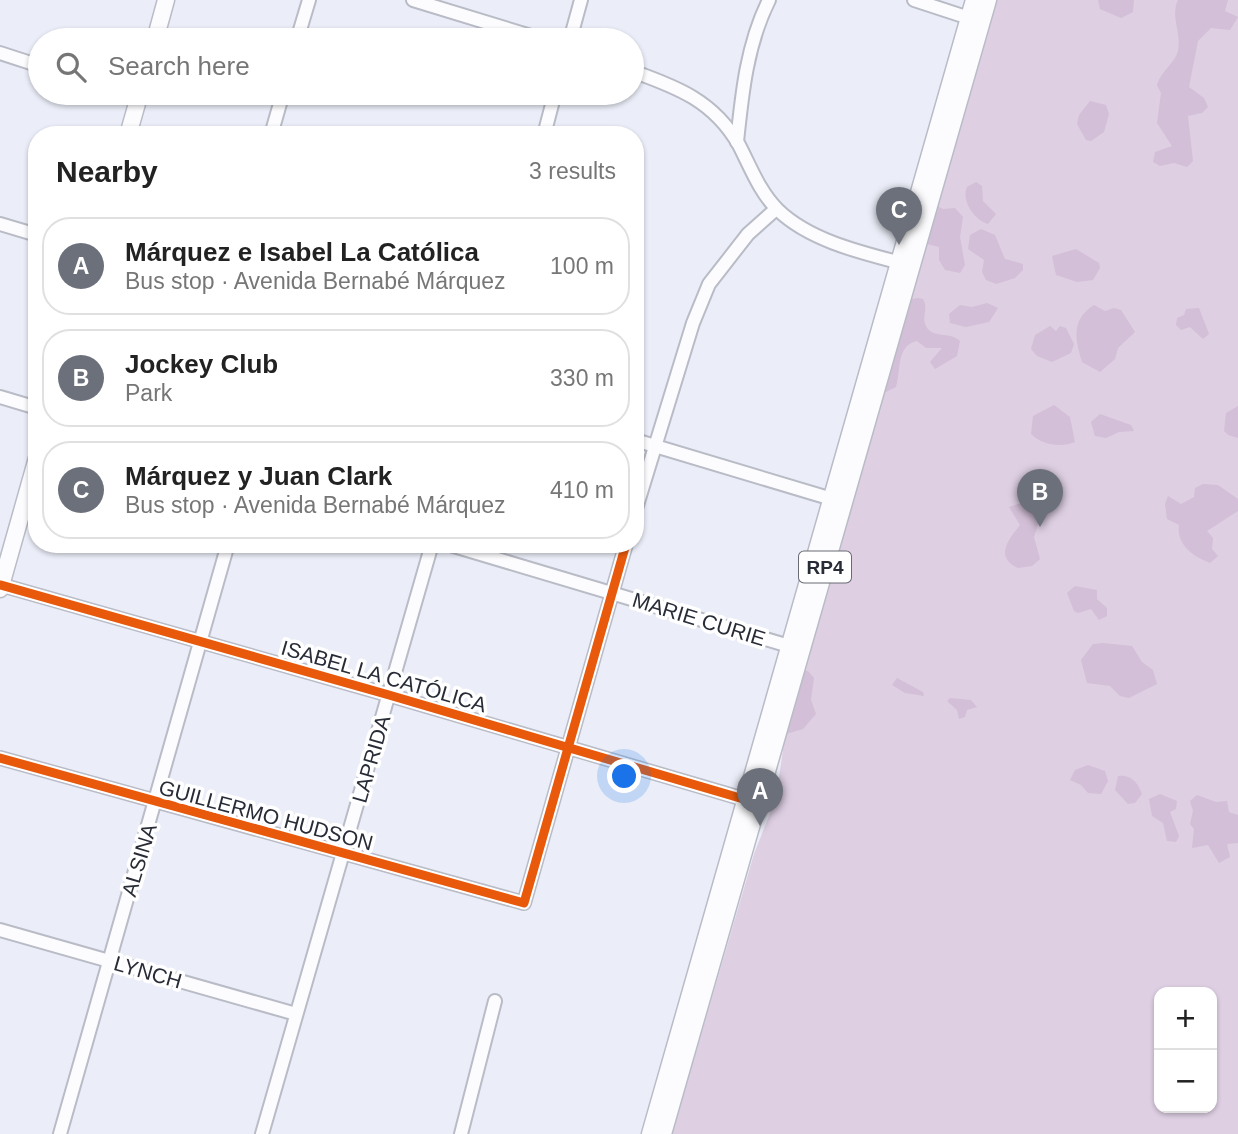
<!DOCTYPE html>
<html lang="en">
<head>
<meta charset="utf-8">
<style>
	:root { --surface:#fff; --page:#f2f2f2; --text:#222; --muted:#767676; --line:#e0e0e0; --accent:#6c707b }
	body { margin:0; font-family:Arial,sans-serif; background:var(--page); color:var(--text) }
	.controls { position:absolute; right:21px; bottom:21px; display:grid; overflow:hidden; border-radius:14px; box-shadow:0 2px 5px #0004 }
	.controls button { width:63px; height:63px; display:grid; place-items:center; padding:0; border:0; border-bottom:2px solid var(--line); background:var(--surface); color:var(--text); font:35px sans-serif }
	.you { position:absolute; left:625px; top:777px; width:24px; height:24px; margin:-18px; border:5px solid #fff; border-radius:50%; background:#1a73e8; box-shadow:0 0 0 10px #1a73e833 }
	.badge { display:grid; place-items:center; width:46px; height:46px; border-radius:50%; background:var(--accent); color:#fff; font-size:23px; font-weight:700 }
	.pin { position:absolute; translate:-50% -58px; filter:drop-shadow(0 2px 4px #0008) }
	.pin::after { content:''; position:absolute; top:37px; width:24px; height:21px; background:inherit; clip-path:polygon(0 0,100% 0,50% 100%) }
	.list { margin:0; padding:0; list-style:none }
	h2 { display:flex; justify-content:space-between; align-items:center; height:91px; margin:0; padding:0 28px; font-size:30px }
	h2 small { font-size:23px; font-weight:400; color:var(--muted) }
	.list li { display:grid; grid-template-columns:46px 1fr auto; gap:21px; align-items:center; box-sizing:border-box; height:98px; margin:0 14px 14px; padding:0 14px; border:2px solid var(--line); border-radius:28px }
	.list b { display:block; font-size:26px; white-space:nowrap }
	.list p { margin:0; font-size:23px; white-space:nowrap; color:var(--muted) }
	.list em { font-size:23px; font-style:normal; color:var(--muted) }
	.icon { flex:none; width:38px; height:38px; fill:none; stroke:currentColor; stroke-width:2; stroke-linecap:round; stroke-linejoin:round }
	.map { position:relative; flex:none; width:1238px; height:1134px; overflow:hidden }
	.search { position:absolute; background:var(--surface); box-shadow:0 2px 5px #0004; left:28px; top:28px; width:616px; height:77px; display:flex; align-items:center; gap:18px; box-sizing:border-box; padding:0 24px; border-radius:38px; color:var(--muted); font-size:26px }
	.panel { position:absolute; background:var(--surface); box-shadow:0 2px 5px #0004; left:28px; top:126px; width:616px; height:427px; border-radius:28px }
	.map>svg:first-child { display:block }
	.green { fill:#decfe3; fill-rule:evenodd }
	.forest { fill:#d3bfd7 }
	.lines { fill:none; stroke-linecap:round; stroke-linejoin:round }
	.minor-casing { stroke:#b9bcc6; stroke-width:16 }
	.major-casing { stroke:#b9bcc6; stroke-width:19 }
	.minor { stroke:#fcfcfe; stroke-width:12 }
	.major { stroke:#fcfcfe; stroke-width:16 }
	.cycleway-casing { stroke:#fff; stroke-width:13 }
	.cycleway { stroke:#e8590c; stroke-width:9 }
	.labels { text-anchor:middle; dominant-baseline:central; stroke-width:7; stroke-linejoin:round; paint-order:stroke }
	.shield { fill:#fff; stroke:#686b73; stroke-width:2 }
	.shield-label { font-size:19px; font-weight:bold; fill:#282c37 }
	.street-label { font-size:21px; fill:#282c37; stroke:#fff }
</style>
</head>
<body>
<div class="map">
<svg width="1238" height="1134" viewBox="0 0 1238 1134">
	<rect width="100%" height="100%" fill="#ebeef8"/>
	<path class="green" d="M 996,0 L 1238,0 L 1238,1134 L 672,1134 L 754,854 L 776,798 L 786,729 L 897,325 L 920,269 ZM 1159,992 L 1212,992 L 1212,1108 L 1159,1108 Z"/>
	<g class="forest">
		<path d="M 1098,0 L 1134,0 L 1133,12 L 1121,18 L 1100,9 Z"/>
		<path d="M 1178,0 L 1228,0 L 1225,11 L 1238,17 L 1230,30 L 1211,28 L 1198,41 L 1189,87 L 1204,98 L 1208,107 L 1202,113 L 1188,116 L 1193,161 L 1187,167 L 1174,163 L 1160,166 L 1153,162 L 1155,152 L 1172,146 L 1157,123 L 1161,93 L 1157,85 C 1161,71 1175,63 1178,51 C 1182,32 1170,17 1178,0 Z"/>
		<path d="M 1090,101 L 1106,105 L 1109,114 L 1104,132 L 1091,141 L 1086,140 L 1077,124 L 1079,115 Z"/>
		<path d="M 976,182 L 982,186 L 983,201 L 996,214 L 988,224 C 974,220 961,200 967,187 Z"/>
		<path d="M 935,205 L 943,209 L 955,208 L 963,217 L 960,237 L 965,265 L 960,273 L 945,270 L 939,260 L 939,247 L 923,243 Z"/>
		<path d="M 981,229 L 995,235 L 1005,259 L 1023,264 L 1023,270 L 1015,278 L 996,284 L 986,280 L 982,272 L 984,260 L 968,249 L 970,235 Z"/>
		<path d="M 1076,249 L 1099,263 L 1100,268 L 1093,280 L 1077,282 L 1056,275 L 1052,256 Z"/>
		<path d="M 917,298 L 923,299 C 929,308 921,317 926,326 C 932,339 950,331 960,341 L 957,356 L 935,369 L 930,362 L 942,348 L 926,348 L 917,341 C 896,345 901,371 896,387 L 884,393 L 880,391 L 908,300 Z"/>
		<path d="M 987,303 L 998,308 L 989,322 L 966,327 L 950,323 L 949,314 L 960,305 L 972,307 Z"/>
		<path d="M 1094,305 L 1105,311 L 1114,308 L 1121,310 L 1135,332 L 1118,348 L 1115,359 L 1100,372 L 1082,362 C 1075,338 1071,320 1094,305 Z"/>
		<path d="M 1199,308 L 1209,334 L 1203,339 L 1190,327 L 1181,330 L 1176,325 L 1177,318 L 1184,315 L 1186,309 Z"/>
		<path d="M 1050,326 L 1056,331 L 1060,326 L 1066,328 L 1074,344 L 1071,353 L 1052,362 L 1037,356 L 1031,349 L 1035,335 Z"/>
		<path d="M 1054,405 L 1070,417 L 1075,442 C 1061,448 1042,445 1031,434 L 1033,416 Z"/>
		<path d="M 1238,406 L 1238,438 L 1228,435 L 1224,431 L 1226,413 Z"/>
		<path d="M 1100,414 L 1131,425 L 1134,431 L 1119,432 L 1106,438 L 1095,436 L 1091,422 Z"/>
		<path d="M 1203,484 L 1218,485 L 1238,499 L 1238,511 L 1207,531 L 1213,538 L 1212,549 L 1218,556 L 1210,563 C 1194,557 1176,545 1179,525 L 1167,519 L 1165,504 L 1168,496 L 1181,504 L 1194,497 L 1195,488 Z"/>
		<path d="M 1038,490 L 1049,499 L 1041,504 L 1041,516 L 1034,537 L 1040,559 L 1032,566 L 1018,568 C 993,557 1010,538 1020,525 L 1009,507 L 1021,503 L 1025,494 Z"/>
		<path d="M 1075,586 L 1097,590 L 1097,599 L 1107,608 L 1107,616 L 1099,620 L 1091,609 L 1078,613 L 1074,611 L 1067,593 Z"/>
		<path d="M 1103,643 L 1132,646 L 1142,662 L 1153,670 L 1157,684 L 1129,698 L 1120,696 L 1110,686 L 1087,683 L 1081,660 L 1093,644 Z"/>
		<path d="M 800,670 L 808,671 L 814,678 L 811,700 L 816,714 L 803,729 L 786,734 L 783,732 Z"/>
		<path d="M 897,678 L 923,692 L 924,696 L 905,693 L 892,685 Z"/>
		<path d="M 950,698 L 971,700 L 977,707 L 967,710 L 965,717 L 959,719 L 957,710 L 947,701 Z"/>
		<path d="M 1088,765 L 1105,771 L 1108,781 L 1101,794 L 1088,793 L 1081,785 L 1070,780 L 1075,770 Z"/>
		<path d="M 1118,776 C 1131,774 1138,783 1142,794 L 1135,803 L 1128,804 L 1115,790 Z"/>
		<path d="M 1160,794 L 1177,801 L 1176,809 L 1170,812 L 1179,836 L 1176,842 L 1167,841 L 1163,823 L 1152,816 L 1149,799 Z"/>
		<path d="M 1197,795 L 1216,802 L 1227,801 L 1229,812 L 1238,815 L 1238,843 L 1227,844 L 1230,857 L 1219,863 L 1208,845 L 1192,848 L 1194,829 L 1190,824 L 1193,811 L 1190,801 Z"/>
	</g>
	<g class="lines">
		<g class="minor-casing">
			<g id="minor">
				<path d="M 413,0 L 544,40"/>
				<path d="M 914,0 L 969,18"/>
				<path d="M 297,40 L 309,0"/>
				<path d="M 570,40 L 581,0"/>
				<path d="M 0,53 L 40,66"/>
				<path d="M 632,71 C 677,87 714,101 739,145 C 750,166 760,193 778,210 C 810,241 863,253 905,264"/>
				<path d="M 124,93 L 139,97"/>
				<path d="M 271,135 L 283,93"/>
				<path d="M 544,135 L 555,93"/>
				<path d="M 737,142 C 742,93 747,44 769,0"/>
				<path d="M 0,224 L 37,235"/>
				<path d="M 0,397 L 37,408"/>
				<path d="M 635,440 L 832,499"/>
				<path d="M 635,512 L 693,323 L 709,284 L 748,234 L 776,209"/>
				<path d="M 447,544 L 789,646"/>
				<path d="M 1,585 L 389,695 L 754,802"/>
				<path d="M 0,758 L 524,903 L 626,544"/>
				<path d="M 0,930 L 296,1014"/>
				<path d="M 60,1134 L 228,544"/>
				<path d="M 262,1134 L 432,544"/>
				<path d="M 461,1134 L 495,1001"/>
			</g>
		</g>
		<g class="major-casing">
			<g id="major">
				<path d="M 155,40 L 166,0"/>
				<path d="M 128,135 L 140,93"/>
				<path d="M 0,589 L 37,458"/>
				<path d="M 650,1134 L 974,0"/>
				<path d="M 663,1134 L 988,0"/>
			</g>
		</g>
		<use href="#minor" class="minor"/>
		<use href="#major" class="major"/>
		<g class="cycleway-casing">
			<g id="cycleway">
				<path d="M 1,585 L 389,695 L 757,803"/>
				<path d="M 0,758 L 524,903 L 626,544"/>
			</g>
		</g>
		<use href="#cycleway" class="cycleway"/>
	</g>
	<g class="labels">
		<rect class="shield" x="799" y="551.5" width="52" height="31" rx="5"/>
		<g class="shield-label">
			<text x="825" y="567">RP4</text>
		</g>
		<g class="street-label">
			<text transform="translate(699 619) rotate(17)">MARIE CURIE</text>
			<text transform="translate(384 676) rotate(16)">ISABEL LA CATÓLICA</text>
			<text transform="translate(371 759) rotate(-74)">LAPRIDA</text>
			<text transform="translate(266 815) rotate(15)">GUILLERMO HUDSON</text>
			<text transform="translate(139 860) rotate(-73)">ALSINA</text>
			<text transform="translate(148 972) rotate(16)">LYNCH</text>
		</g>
	</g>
</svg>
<div class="controls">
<button>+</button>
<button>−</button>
</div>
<div class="you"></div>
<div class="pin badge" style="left:760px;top:826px">A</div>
<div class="pin badge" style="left:1040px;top:527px">B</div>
<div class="pin badge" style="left:899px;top:245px">C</div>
<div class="search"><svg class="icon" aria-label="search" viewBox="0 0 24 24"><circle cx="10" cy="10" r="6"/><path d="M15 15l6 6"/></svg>Search here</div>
<section class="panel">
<h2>Nearby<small>3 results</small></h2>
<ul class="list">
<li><span class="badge">A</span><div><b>Márquez e Isabel La Católica</b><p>Bus stop · Avenida Bernabé Márquez</p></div><em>100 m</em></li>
<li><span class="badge">B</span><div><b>Jockey Club</b><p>Park</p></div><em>330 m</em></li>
<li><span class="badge">C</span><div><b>Márquez y Juan Clark</b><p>Bus stop · Avenida Bernabé Márquez</p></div><em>410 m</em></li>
</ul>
</section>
</div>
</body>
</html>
